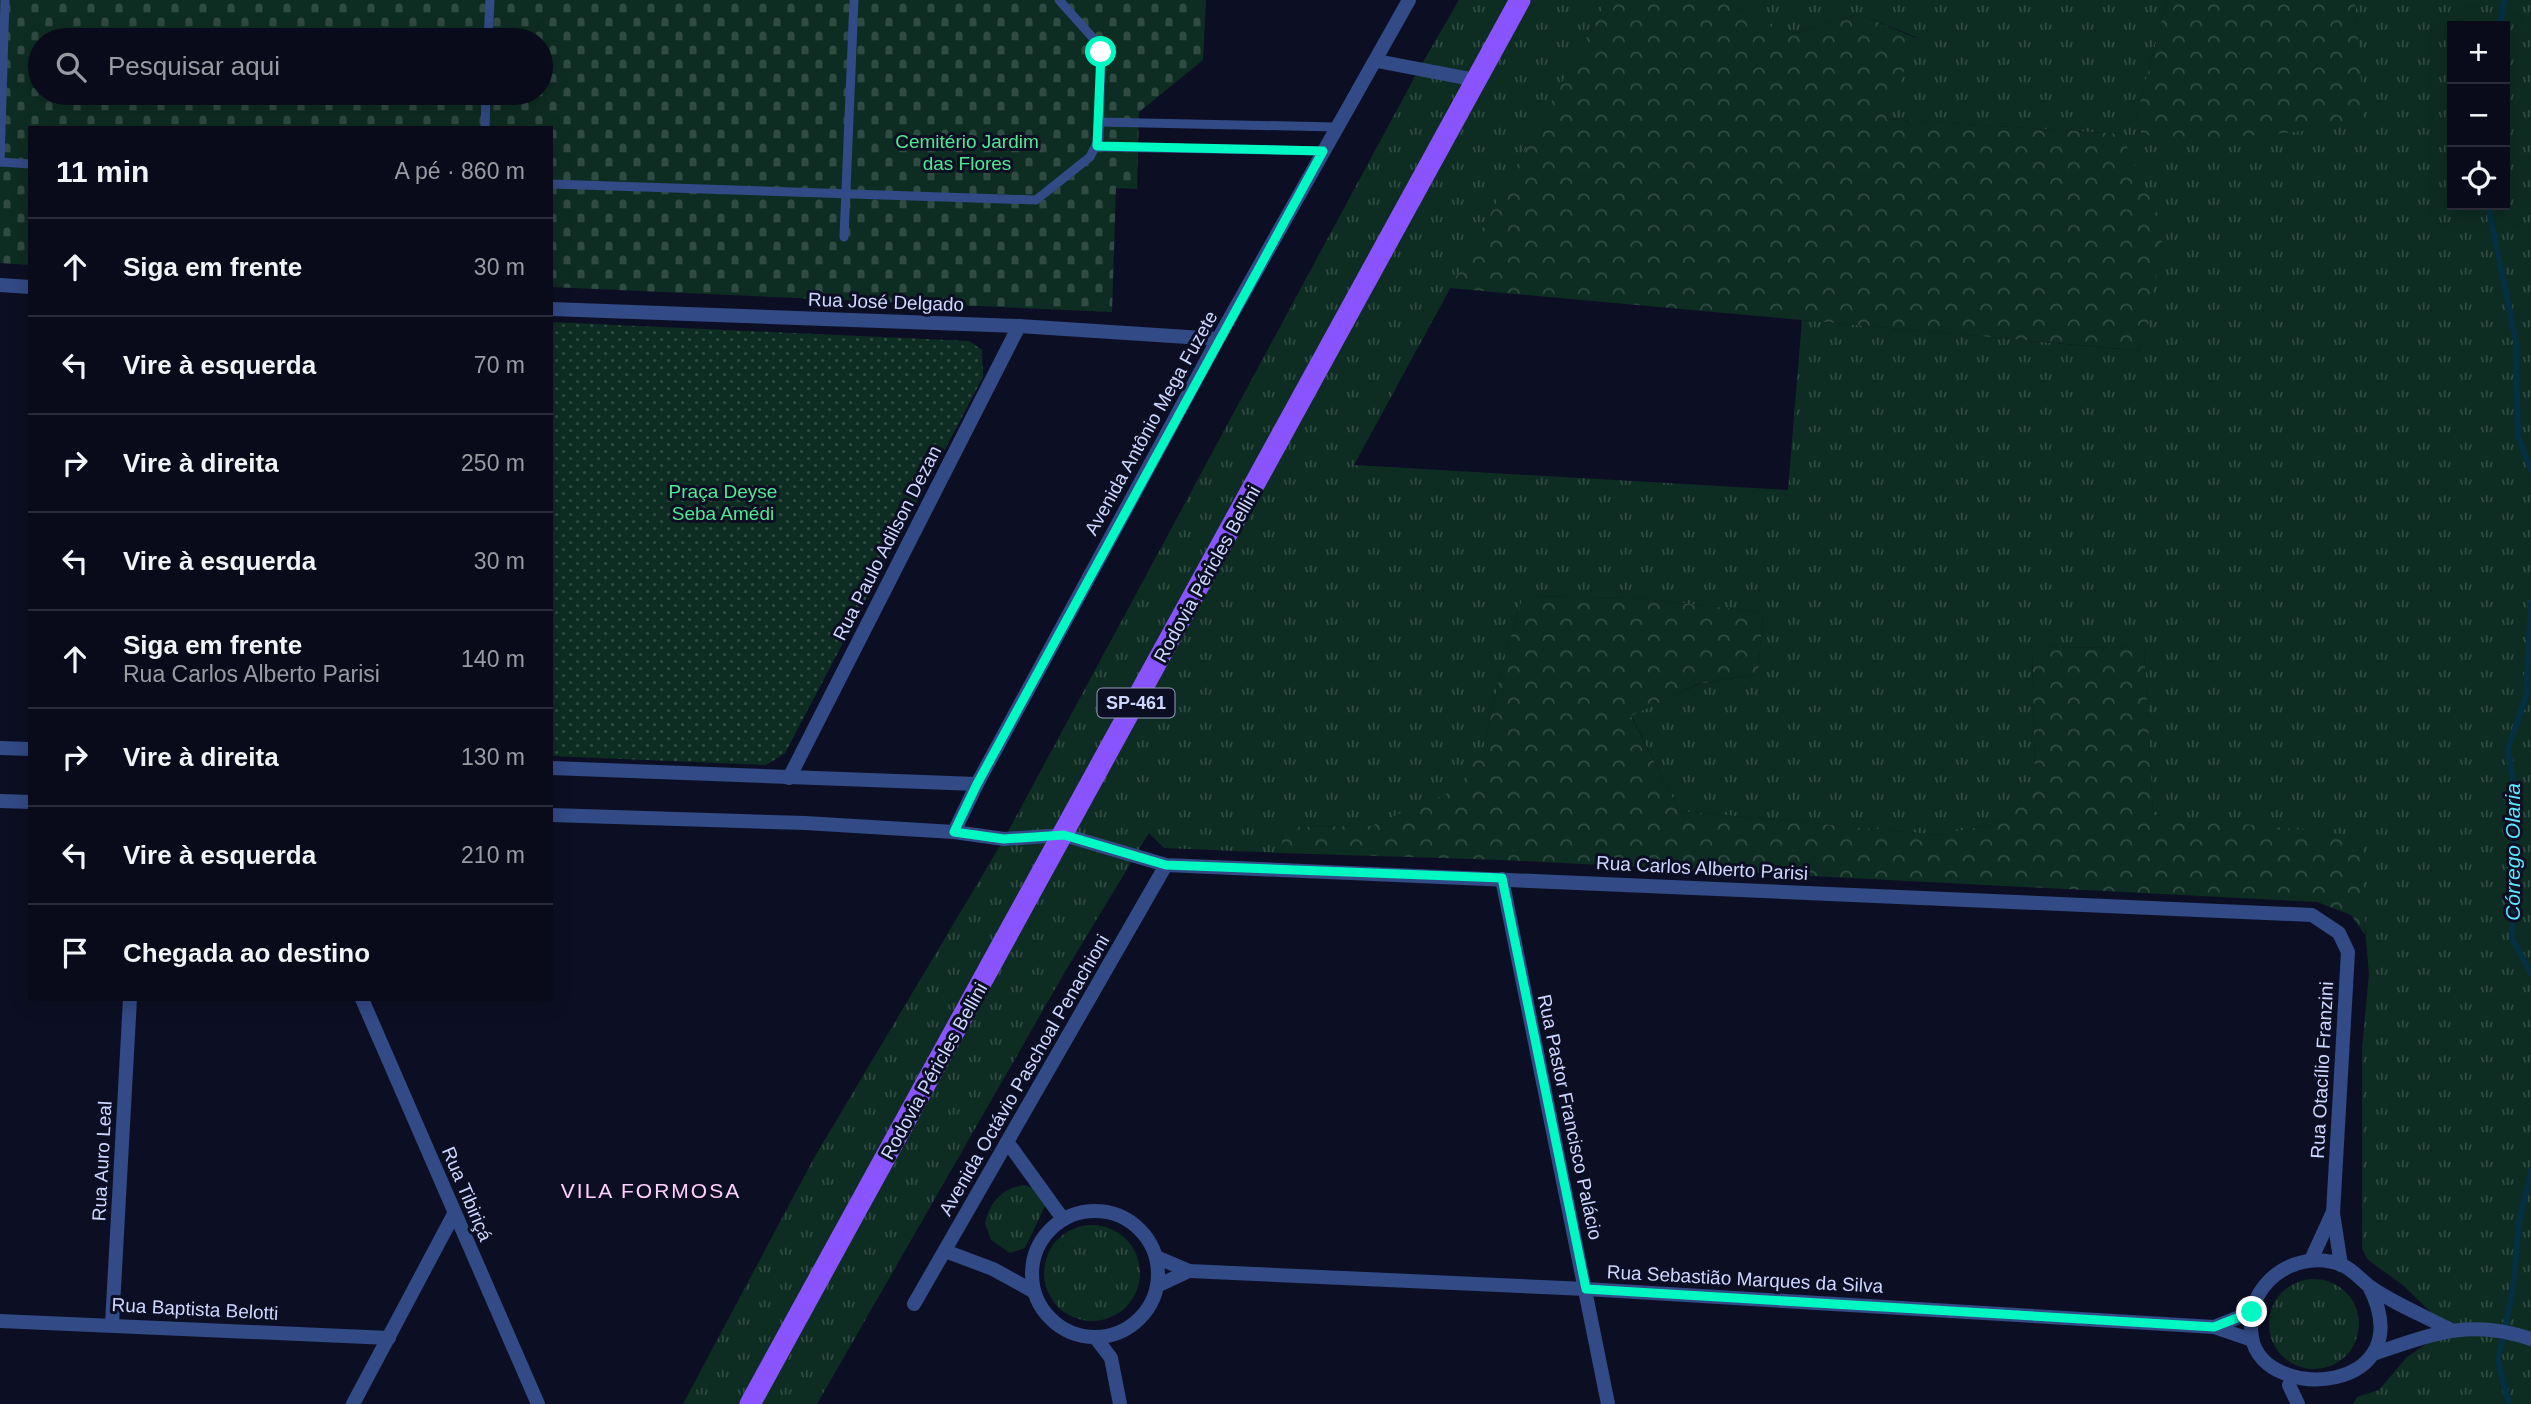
<!DOCTYPE html>
<html lang="pt">
<head>
<meta charset="utf-8">
<style>
	:root { --surface:#090b1a; --page:#121423; --text:#f1f3f6; --muted:#999ba2; --line:#292b39 }
	body { margin:0; font-family:Helvetica,sans-serif; background:var(--page); color:var(--text) }
	.controls { position:absolute; right:21px; top:21px; display:grid; overflow:hidden; border-radius:0px; box-shadow:0 4px 18px #0003 }
	.controls button { width:63px; height:63px; display:grid; place-items:center; padding:0; border:0; border-bottom:2px solid var(--line); background:var(--surface); color:var(--text); font:35px sans-serif }
	.stop { position:absolute; width:21px; height:21px; margin:-16px; border:5px solid #00f8c3; border-radius:50%; background:#fff }
	.stop.end { background:#00f8c3; border-color:#fff; box-shadow:0 2px 7px #0008 }
	.list { margin:0; padding:0; list-style:none }
	h2 { display:flex; justify-content:space-between; align-items:center; height:91px; margin:0; padding:0 28px; font-size:30px }
	h2 small { font-size:23px; font-weight:400; color:var(--muted) }
	.list li { display:grid; grid-template-columns:46px 1fr auto; gap:21px; align-items:center; box-sizing:border-box; height:98px; padding:0 28px; border-top:2px solid var(--line) }
	.list b { display:block; font-size:26px; white-space:nowrap }
	.list p { margin:0; font-size:23px; white-space:nowrap; color:var(--muted) }
	.list em { font-size:23px; font-style:normal; color:var(--muted) }
	.icon { flex:none; width:38px; height:38px; fill:none; stroke:currentColor; stroke-width:2; stroke-linecap:round; stroke-linejoin:round }
	.map { position:relative; flex:none; width:2531px; height:1404px; overflow:hidden }
	.search { position:absolute; background:var(--surface); box-shadow:0 4px 18px #0003; left:28px; top:28px; width:525px; height:77px; display:flex; align-items:center; gap:18px; box-sizing:border-box; padding:0 24px; border-radius:38px; color:var(--muted); font-size:26px }
	.panel { position:absolute; background:var(--surface); box-shadow:0 4px 18px #0003; left:28px; top:126px; width:525px; height:875px; border-radius:0px }
	.map>svg:first-child { display:block }
	.grass { fill:url(#grass-tufts); fill-rule:evenodd }
	.forest { fill:url(#forest-crowns) }
	.cemetery { fill:url(#cemetery-stones); fill-rule:evenodd }
	.park { fill:url(#park-dots) }
	.lines { fill:none; stroke-linecap:round; stroke-linejoin:round }
	.stream { stroke:#052f42; stroke-width:6 }
	.service { stroke:#324a86; stroke-width:9 }
	.minor { stroke:#324a86; stroke-width:14 }
	.primary { stroke:#8954ff; stroke-width:21 }
	.route { stroke:#00f8c3; stroke-width:9 }
	.labels { text-anchor:middle; dominant-baseline:central; stroke-width:6; stroke-linejoin:round; paint-order:stroke }
	.shield { fill:#0c0f23; stroke:#939bbd; stroke-width:2 }
	.shield-label { font-size:18px; font-weight:bold; fill:#cdd7ff }
	.park-label { font-size:19px; fill:#4fe992; stroke:#0c0f23 }
	.street-label { font-size:19px; fill:#cdd7ff; stroke:#0c0f23 }
	.water-label { font-size:21px; font-style:italic; fill:#5be7ff; stroke:#0c0f23 }
	.neighbourhood-label { font-size:21px; letter-spacing:2px; fill:#ffcffd; stroke:#0c0f23 }
</style>
</head>
<body>
<div class="map">
<svg width="2531" height="1404" viewBox="0 0 2531 1404">
	<defs>
		<pattern id="grass-tufts" width="24" height="20" patternUnits="userSpaceOnUse" patternTransform="scale(1.75)"><rect width="24" height="20" fill="#0e2d22"/><path d="M3 7l-1-3M5 7V3M7 7l1-3M15 17l-1-3M17 17v-4M19 17l1-3" fill="none" stroke="#304b43"/></pattern>
		<pattern id="forest-crowns" width="20" height="18" patternUnits="userSpaceOnUse" patternTransform="scale(1.75)"><rect width="20" height="18" fill="#0e2d22"/><path d="M2 6a3 3 0 1 1 6 0M12 15a3 3 0 1 1 6 0" fill="none" stroke="#304b43"/></pattern>
		<pattern id="cemetery-stones" width="16" height="16" patternUnits="userSpaceOnUse" patternTransform="scale(1.75)"><rect width="16" height="16" fill="#0e2d22"/><path d="M2 7V4a2 2 0 0 1 4 0v3zM10 15v-3a2 2 0 0 1 4 0v3z" fill="#304b43"/></pattern>
		<pattern id="park-dots" width="8" height="8" patternUnits="userSpaceOnUse" patternTransform="scale(1.75)"><rect width="8" height="8" fill="#0e2d22"/><path d="M2 2h.1M6 6h.1" fill="none" stroke="#304b43" stroke-width="1.8" stroke-linecap="round"/></pattern>
	</defs>
	<rect width="100%" height="100%" fill="#0c0f23"/>
	<g class="grass">
		<path d="M 1459,0 L 1607,0 L 1354,465 L 1788,490 L 1802,320 L 2143,351 L 2121,134 L 1886,119 L 1916,37 L 1858,14 L 1794,34 L 1720,0 L 2167,0 L 2136,119 L 2363,122 L 2355,0 L 2531,0 L 2531,1404 L 2353,1404 L 2357,1397 L 2379,1390 L 2407,1357 L 2448,1329 L 2404,1286 L 2367,1259 L 2362,1248 L 2362,1049 L 2369,974 L 2363,903 L 2363,837 L 2153,815 L 2144,647 L 2032,648 L 2035,778 L 2007,821 L 1940,835 L 1679,811 L 1631,715 L 1699,684 L 1758,674 L 1763,612 L 1634,598 L 1523,596 L 1501,671 L 1484,746 L 1458,790 L 1371,826 L 1283,827 L 1281,853 L 1164,848 L 1149,833 L 1066,970 L 817,1404 L 683,1404 L 814,1158 L 1004,839 L 1419,69 ZM 2452,26 L 2505,26 L 2505,205 L 2452,205 Z"/>
		<path d="M 1024,1185 L 1035,1189 L 1045,1200 L 1045,1206 L 1025,1248 L 1010,1253 L 991,1240 L 985,1223 C 990,1202 1002,1188 1024,1185 Z"/>
		<circle cx="1092" cy="1273" r="48"/>
		<circle cx="2314" cy="1324" r="45"/>
	</g>
	<g class="forest">
		<path d="M 1607,0 L 1720,0 L 1794,34 L 1858,14 L 1916,38 L 1886,119 L 2121,134 L 2164,228 L 2144,351 L 1450,288 Z"/>
		<path d="M 2167,0 L 2355,0 L 2364,122 C 2289,135 2218,140 2142,135 L 2136,119 Z"/>
		<path d="M 1523,596 L 1634,598 L 1763,612 L 1758,674 L 1698,684 L 1631,716 L 1679,811 L 1940,835 L 2007,821 L 2035,778 L 2032,648 L 2144,647 L 2153,815 L 2363,836 L 2365,935 L 2351,915 L 2317,902 L 1503,860 L 1281,853 L 1283,827 L 1371,826 L 1458,789 L 1484,746 L 1501,671 Z"/>
	</g>
	<path class="cemetery" d="M 0,0 L 1206,0 L 1203,60 L 1139,112 L 1137,189 L 1116,188 L 1112,312 L 551,287 L 551,128 L 30,128 L 30,265 L 0,263 ZM 40,40 L 541,40 L 541,93 L 40,93 Z"/>
	<path class="park" d="M 551,322 L 969,341 L 982,350 L 983,377 L 785,753 L 766,765 L 551,756 Z"/>
	<g class="lines">
		<g class="stream">
			<path d="M 2500,26 L 2504,0"/>
			<path d="M 2488,205 L 2516,342 L 2518,436 L 2531,470"/>
			<path d="M 2531,603 L 2526,696 L 2508,749 L 2516,799 L 2512,938 L 2531,973"/>
			<path d="M 2509,1404 L 2498,1360 L 2513,1290 L 2519,1222 L 2531,1171"/>
		</g>
		<g class="service">
			<path d="M 488,40 L 490,0"/>
			<path d="M 1099,122 L 1336,127"/>
			<path d="M 485,128 L 486,93"/>
			<path d="M 1097,147 L 1323,151"/>
			<path d="M 0,162 L 5,0"/>
			<path d="M 0,162 L 30,164"/>
			<path d="M 551,184 L 1036,200 L 1090,157 L 1099,139 L 1101,52 L 1093,38 L 1059,0"/>
			<path d="M 844,237 L 854,0"/>
		</g>
		<g class="minor">
			<path d="M 1377,61 L 1476,80"/>
			<path d="M 0,285 L 30,287"/>
			<path d="M 551,309 L 1019,326 L 1218,339"/>
			<path d="M 0,748 L 30,749"/>
			<path d="M 551,768 L 977,784"/>
			<path d="M 789,778 L 1019,326"/>
			<path d="M 0,801 L 30,802"/>
			<path d="M 551,815 L 805,823 L 954,832 L 1004,839 L 1064,835 L 1166,865 L 2312,915 L 2339,933 L 2348,952 L 2333,1213 L 2341,1265"/>
			<path d="M 954,832 L 977,784 L 1218,339 L 1409,0"/>
			<path d="M 1502,879 L 1608,1404"/>
			<path d="M 362,999 L 538,1404"/>
			<path d="M 1008,1143 L 1063,1219"/>
			<circle cx="1095" cy="1274" r="63"/>
			<path d="M 945,1251 L 993,1269 L 1033,1291"/>
			<path d="M 1156,1257 L 1189,1271 L 1586,1289 L 2214,1327 L 2252,1340"/>
			<path d="M 2311,1260 L 2332,1214"/>
			<path d="M 1157,1286 L 1189,1271"/>
			<path d="M 2369,1286 C 2424,1394 2264,1404 2252,1338 C 2249,1318 2253,1299 2266,1284 C 2285,1262 2317,1254 2344,1266 C 2354,1271 2360,1279 2369,1286 C 2392,1303 2423,1315 2449,1329"/>
			<path d="M 914,1304 L 1166,865"/>
			<path d="M 0,1321 L 389,1338"/>
			<path d="M 112,1324 L 130,999"/>
			<path d="M 2214,1327 L 2252,1312"/>
			<path d="M 1095,1337 L 1111,1358 L 1120,1404"/>
			<path d="M 2376,1353 C 2433,1334 2470,1318 2531,1339"/>
			<path d="M 2289,1385 L 2298,1404"/>
			<path d="M 353,1404 L 454,1214"/>
		</g>
		<path class="primary" d="M 750,1404 L 1520,0"/>
	</g>
	<g class="lines">
		<path class="route" d="M 1101,52 L 1097,146 L 1323,151 L 977,784 L 954,832 L 1004,839 L 1064,835 L 1166,865 L 1502,878 L 1586,1289 L 2214,1327 L 2252,1312"/>
	</g>
	<g class="labels">
		<rect class="shield" x="1097.5" y="688.5" width="77" height="29" rx="5"/>
		<g class="shield-label">
			<text x="1136" y="703">SP-461</text>
		</g>
		<g class="park-label">
			<text x="967" y="141">Cemitério Jardim<tspan x="967" dy="22">das Flores</tspan></text>
			<text x="723" y="491">Praça Deyse<tspan x="723" dy="22">Seba Amédi</tspan></text>
		</g>
		<g class="street-label">
			<text transform="translate(886 302) rotate(2)">Rua José Delgado</text>
			<text transform="translate(1151 423) rotate(-61)">Avenida Antônio Mega Fuzete</text>
			<text transform="translate(887 543) rotate(-63)">Rua Paulo Adilson Dezan</text>
			<text transform="translate(1207 574) rotate(-61)">Rodovia Péricles Bellini</text>
			<text transform="translate(1702 868) rotate(3)">Rua Carlos Alberto Parisi</text>
			<text transform="translate(2322 1070) rotate(-87)">Rua Otacílio Franzini</text>
			<text transform="translate(934 1071) rotate(-61)">Rodovia Péricles Bellini</text>
			<text transform="translate(1024 1075) rotate(-60)">Avenida Octávio Paschoal Penachioni</text>
			<text transform="translate(1570 1117) rotate(78)">Rua Pastor Francisco Palácio</text>
			<text transform="translate(102 1161) rotate(-87)">Rua Auro Leal</text>
			<text transform="translate(467 1194) rotate(67)">Rua Tibiriçá</text>
			<text transform="translate(1745 1279) rotate(3)">Rua Sebastião Marques da Silva</text>
			<text transform="translate(195 1309) rotate(3)">Rua Baptista Belotti</text>
		</g>
		<g class="water-label">
			<text transform="translate(2512 852) rotate(-90)">Córrego Olaria</text>
		</g>
		<g class="neighbourhood-label">
			<text x="651" y="1190">VILA FORMOSA</text>
		</g>
	</g>
</svg>
<div class="controls">
<button>+</button>
<button>−</button>
<button><svg class="icon" aria-label="locate" viewBox="0 0 24 24"><circle cx="12" cy="12" r="6"/><path d="M12 2v4M12 18v4M2 12h4M18 12h4"/></svg></button>
</div>
<div class="stop" style="left:1101px;top:52px"></div>
<div class="stop end" style="left:2252px;top:1312px"></div>
<div class="search"><svg class="icon" aria-label="search" viewBox="0 0 24 24"><circle cx="10" cy="10" r="6"/><path d="M15 15l6 6"/></svg>Pesquisar aqui</div>
<section class="panel">
<h2>11 min<small>A pé · 860 m</small></h2>
<ul class="list">
<li><svg class="icon" aria-label="ahead" viewBox="0 0 24 24"><path d="M12 20V5M6 11l6-6 6 6"/></svg><div><b>Siga em frente</b></div><em>30 m</em></li>
<li><svg class="icon" aria-label="left" viewBox="0 0 24 24"><path d="M17 20v-9H6M10 6l-5 5 5 5"/></svg><div><b>Vire à esquerda</b></div><em>70 m</em></li>
<li><svg class="icon" aria-label="right" viewBox="0 0 24 24"><path d="M7 20v-9h11M14 6l5 5-5 5"/></svg><div><b>Vire à direita</b></div><em>250 m</em></li>
<li><svg class="icon" aria-label="left" viewBox="0 0 24 24"><path d="M17 20v-9H6M10 6l-5 5 5 5"/></svg><div><b>Vire à esquerda</b></div><em>30 m</em></li>
<li><svg class="icon" aria-label="ahead" viewBox="0 0 24 24"><path d="M12 20V5M6 11l6-6 6 6"/></svg><div><b>Siga em frente</b><p>Rua Carlos Alberto Parisi</p></div><em>140 m</em></li>
<li><svg class="icon" aria-label="right" viewBox="0 0 24 24"><path d="M7 20v-9h11M14 6l5 5-5 5"/></svg><div><b>Vire à direita</b></div><em>130 m</em></li>
<li><svg class="icon" aria-label="left" viewBox="0 0 24 24"><path d="M17 20v-9H6M10 6l-5 5 5 5"/></svg><div><b>Vire à esquerda</b></div><em>210 m</em></li>
<li><svg class="icon" aria-label="arrive" viewBox="0 0 24 24"><path d="M6 21V4h12l-3 4 3 4H6"/></svg><div><b>Chegada ao destino</b></div></li>
</ul>
</section>
</div>
</body>
</html>
